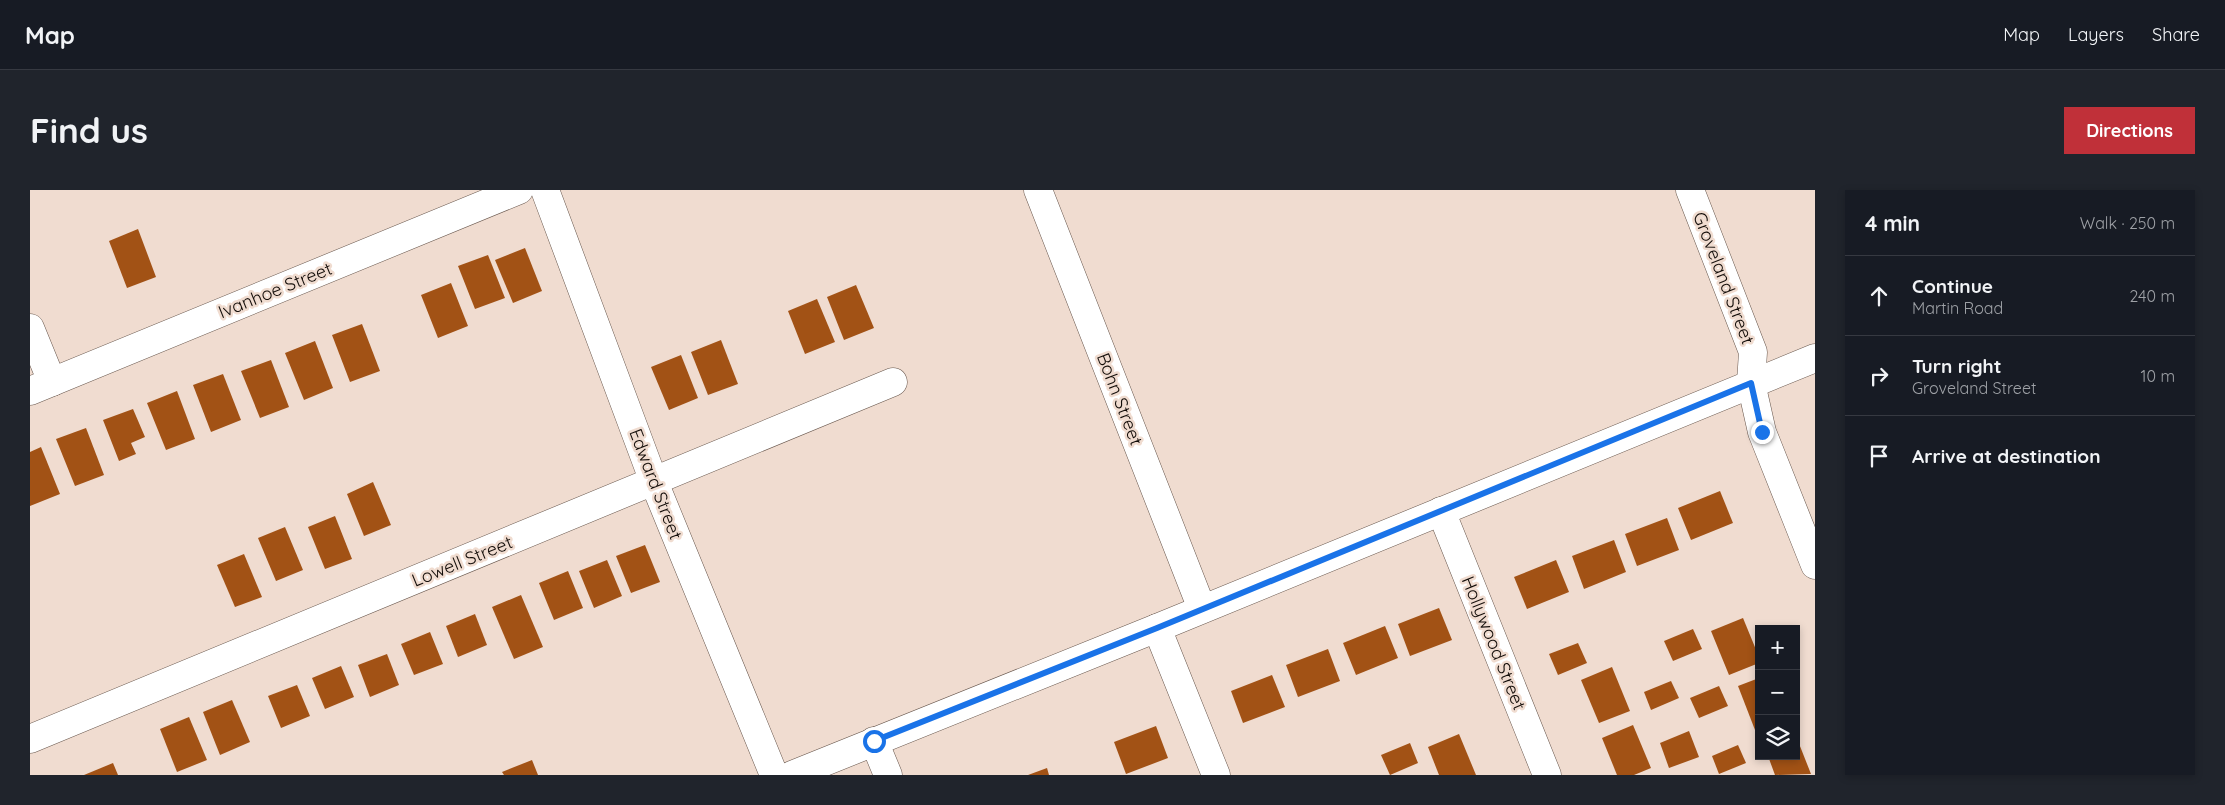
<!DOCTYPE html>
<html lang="en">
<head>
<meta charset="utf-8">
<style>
	:root { --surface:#171b24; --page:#20242c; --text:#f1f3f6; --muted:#9ea1a6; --line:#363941; --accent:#c03039 }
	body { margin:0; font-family:Quicksand,sans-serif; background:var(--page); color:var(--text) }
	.controls { position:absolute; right:15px; bottom:15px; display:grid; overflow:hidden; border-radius:0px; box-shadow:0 2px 8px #0003 }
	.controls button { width:45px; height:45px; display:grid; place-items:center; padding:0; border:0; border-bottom:1px solid var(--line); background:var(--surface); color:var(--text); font:25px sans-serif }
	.stop { position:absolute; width:15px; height:15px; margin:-11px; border:4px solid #1a73e8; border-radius:50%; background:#fff }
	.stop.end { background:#1a73e8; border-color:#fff; box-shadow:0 1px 5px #0008 }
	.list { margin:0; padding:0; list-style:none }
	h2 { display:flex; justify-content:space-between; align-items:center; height:65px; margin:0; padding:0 20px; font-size:21px }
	h2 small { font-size:16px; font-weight:400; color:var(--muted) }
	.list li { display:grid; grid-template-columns:32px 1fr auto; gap:15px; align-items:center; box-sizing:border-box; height:80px; padding:0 20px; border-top:1px solid var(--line) }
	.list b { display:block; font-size:19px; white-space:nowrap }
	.list p { margin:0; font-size:16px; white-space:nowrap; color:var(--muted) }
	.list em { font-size:16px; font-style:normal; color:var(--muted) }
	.icon { flex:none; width:28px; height:28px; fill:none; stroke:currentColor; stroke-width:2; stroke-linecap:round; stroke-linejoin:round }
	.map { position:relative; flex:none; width:1785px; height:585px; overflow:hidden; border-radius:0px }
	header { display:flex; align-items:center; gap:30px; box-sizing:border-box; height:70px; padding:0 25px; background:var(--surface); border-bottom:1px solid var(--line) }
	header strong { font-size:24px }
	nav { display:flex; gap:28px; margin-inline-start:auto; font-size:18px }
	.intro { display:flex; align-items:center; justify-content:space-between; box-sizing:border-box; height:120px; padding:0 30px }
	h1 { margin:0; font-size:35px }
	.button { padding:12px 22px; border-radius:0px; background:var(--accent); color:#fff; font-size:18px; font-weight:700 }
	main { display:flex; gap:30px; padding:0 30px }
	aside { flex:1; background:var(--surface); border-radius:0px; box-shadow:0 2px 8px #0003 }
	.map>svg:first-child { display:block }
	.building { fill:#a25215 }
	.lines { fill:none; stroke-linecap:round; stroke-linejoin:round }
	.minor-casing { stroke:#68574d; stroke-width:29 }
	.tertiary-casing { stroke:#68574d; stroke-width:29 }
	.minor { stroke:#fff; stroke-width:28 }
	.tertiary { stroke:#fff; stroke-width:28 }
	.route { stroke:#1a73e8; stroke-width:6 }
	.labels { text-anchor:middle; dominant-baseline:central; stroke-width:5; stroke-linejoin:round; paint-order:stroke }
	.street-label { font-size:18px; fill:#120c08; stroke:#f0dcd0 }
</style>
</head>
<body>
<header>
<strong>Map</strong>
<nav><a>Map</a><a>Layers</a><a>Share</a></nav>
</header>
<div class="intro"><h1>Find us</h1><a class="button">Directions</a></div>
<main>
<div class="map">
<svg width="1785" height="585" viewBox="0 0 1785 585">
	<rect width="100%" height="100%" fill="#f0dcd0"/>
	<g class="building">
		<path d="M 108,39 L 126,87 L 97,98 L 79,51 Z"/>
		<path d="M 495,58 L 512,101 L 483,113 L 465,70 Z"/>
		<path d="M 458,65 L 475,108 L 445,119 L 428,76 Z"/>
		<path d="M 421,93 L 438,136 L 408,148 L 391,105 Z"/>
		<path d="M 826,95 L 844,138 L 814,150 L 797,107 Z"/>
		<path d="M 787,109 L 805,152 L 775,164 L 758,121 Z"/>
		<path d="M 332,134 L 350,181 L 320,192 L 302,145 Z"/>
		<path d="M 691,150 L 708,194 L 678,205 L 661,162 Z"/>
		<path d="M 285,151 L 303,198 L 274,210 L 255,163 Z"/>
		<path d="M 651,165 L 668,208 L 639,220 L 621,177 Z"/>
		<path d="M 241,170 L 259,217 L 230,228 L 211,181 Z"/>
		<path d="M 193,184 L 211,230 L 181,242 L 163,195 Z"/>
		<path d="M 147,201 L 165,249 L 136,260 L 117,213 Z"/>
		<path d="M 103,219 L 115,247 L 101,253 L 106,264 L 89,271 L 73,230 Z"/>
		<path d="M 56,238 L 74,285 L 45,296 L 26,249 Z"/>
		<path d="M 11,257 L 30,304 L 0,316 L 0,262 Z"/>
		<path d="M 343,292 L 361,335 L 334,346 L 317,304 Z"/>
		<path d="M 1690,301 L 1703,333 L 1661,350 L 1648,318 Z"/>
		<path d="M 305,326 L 322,369 L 295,379 L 278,337 Z"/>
		<path d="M 1637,328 L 1649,360 L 1607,376 L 1595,344 Z"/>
		<path d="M 255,337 L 273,380 L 246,391 L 228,348 Z"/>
		<path d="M 1584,350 L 1596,382 L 1554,399 L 1542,366 Z"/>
		<path d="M 615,355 L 630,392 L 601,403 L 586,366 Z"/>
		<path d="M 214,364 L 232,407 L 205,417 L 187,375 Z"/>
		<path d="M 577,370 L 592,406 L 564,418 L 549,381 Z"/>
		<path d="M 1526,370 L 1539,402 L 1497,419 L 1484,387 Z"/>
		<path d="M 538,381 L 553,418 L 524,430 L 509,393 Z"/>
		<path d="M 491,405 L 513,457 L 484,469 L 462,417 Z"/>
		<path d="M 1409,418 L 1422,450 L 1380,466 L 1368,434 Z"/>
		<path d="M 445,424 L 457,455 L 428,467 L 416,436 Z"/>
		<path d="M 1713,428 L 1729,467 L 1729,473 L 1699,485 L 1681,441 Z"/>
		<path d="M 1355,436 L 1368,468 L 1326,485 L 1313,453 Z"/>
		<path d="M 1663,439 L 1672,459 L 1643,471 L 1634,451 Z"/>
		<path d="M 400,442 L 413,474 L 384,485 L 371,454 Z"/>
		<path d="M 1548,453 L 1557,473 L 1528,485 L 1519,464 Z"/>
		<path d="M 1298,459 L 1310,491 L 1268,507 L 1256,475 Z"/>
		<path d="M 357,464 L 369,495 L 340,507 L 328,475 Z"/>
		<path d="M 311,476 L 324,507 L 295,519 L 282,488 Z"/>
		<path d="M 1582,477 L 1600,521 L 1569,533 L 1551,490 Z"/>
		<path d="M 1242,485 L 1255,517 L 1213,533 L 1201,501 Z"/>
		<path d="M 1729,488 L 1729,539 L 1725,540 L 1708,496 Z"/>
		<path d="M 1641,491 L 1649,508 L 1621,520 L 1614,502 Z"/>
		<path d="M 267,495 L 280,526 L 251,538 L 238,506 Z"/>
		<path d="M 1689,496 L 1698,516 L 1669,528 L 1660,508 Z"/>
		<path d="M 202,510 L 220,552 L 190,565 L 173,522 Z"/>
		<path d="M 159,527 L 177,570 L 147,582 L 130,539 Z"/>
		<path d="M 1603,535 L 1621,578 L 1604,585 L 1587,585 L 1572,548 Z"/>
		<path d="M 1126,536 L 1138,568 L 1096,584 L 1084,552 Z"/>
		<path d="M 1659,541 L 1669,567 L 1639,578 L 1630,553 Z"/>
		<path d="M 1429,544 L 1446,585 L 1409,585 L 1398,557 Z"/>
		<path d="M 1766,546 L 1781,584 L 1745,585 L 1738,566 L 1766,566 Z"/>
		<path d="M 1380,553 L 1388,573 L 1360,585 L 1351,565 Z"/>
		<path d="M 1708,555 L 1716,573 L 1689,584 L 1682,566 Z"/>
		<path d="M 502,570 L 508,585 L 474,585 L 472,582 Z"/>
		<path d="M 83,573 L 88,585 L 54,585 Z"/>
		<path d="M 1017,578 L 1019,585 L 998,585 Z"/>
	</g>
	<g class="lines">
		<g class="minor-casing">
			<g id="minor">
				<path d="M 515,0 L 624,292 L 744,585"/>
				<path d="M 1008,0 L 1172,419"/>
				<path d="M 0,138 L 22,192"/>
				<path d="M 0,201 L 489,0"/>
				<path d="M 1411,321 L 1517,585"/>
				<path d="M 1127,438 L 1186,585"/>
				<path d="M 0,549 L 863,192"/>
				<path d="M 844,551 L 858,585"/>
			</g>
		</g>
		<g class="tertiary-casing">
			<g id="tertiary">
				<path d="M 1660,0 L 1723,162 L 1721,193 L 1732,242 L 1785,375"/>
				<path d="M 762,585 L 1127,438 L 1785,168"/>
			</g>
		</g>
		<use href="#minor" class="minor"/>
		<use href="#tertiary" class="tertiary"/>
	</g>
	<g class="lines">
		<path class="route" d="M 844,551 L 1127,438 L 1721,193 L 1732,242"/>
	</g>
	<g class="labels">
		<g class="street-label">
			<text transform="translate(1694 88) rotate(69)">Groveland Street</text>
			<text transform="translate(245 100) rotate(-22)">Ivanhoe Street</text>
			<text transform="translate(1090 209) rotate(69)">Bohn Street</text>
			<text transform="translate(626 294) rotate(69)">Edward Street</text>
			<text transform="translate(432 371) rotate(-22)">Lowell Street</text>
			<text transform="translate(1464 453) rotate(68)">Hollywood Street</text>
		</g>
	</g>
</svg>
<div class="controls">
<button>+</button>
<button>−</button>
<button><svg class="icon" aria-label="layers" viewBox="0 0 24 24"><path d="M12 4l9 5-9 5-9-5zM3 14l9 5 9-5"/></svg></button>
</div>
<div class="stop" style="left:844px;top:551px"></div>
<div class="stop end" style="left:1732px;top:242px"></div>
</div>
<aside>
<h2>4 min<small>Walk · 250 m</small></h2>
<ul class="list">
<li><svg class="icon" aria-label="ahead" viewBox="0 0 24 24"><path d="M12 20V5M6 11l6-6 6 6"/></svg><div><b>Continue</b><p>Martin Road</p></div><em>240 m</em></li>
<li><svg class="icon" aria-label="right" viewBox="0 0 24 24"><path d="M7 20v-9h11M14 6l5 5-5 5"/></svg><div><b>Turn right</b><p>Groveland Street</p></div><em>10 m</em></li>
<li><svg class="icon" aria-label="arrive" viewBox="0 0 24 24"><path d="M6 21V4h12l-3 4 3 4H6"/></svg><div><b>Arrive at destination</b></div></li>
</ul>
</aside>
</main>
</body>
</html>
